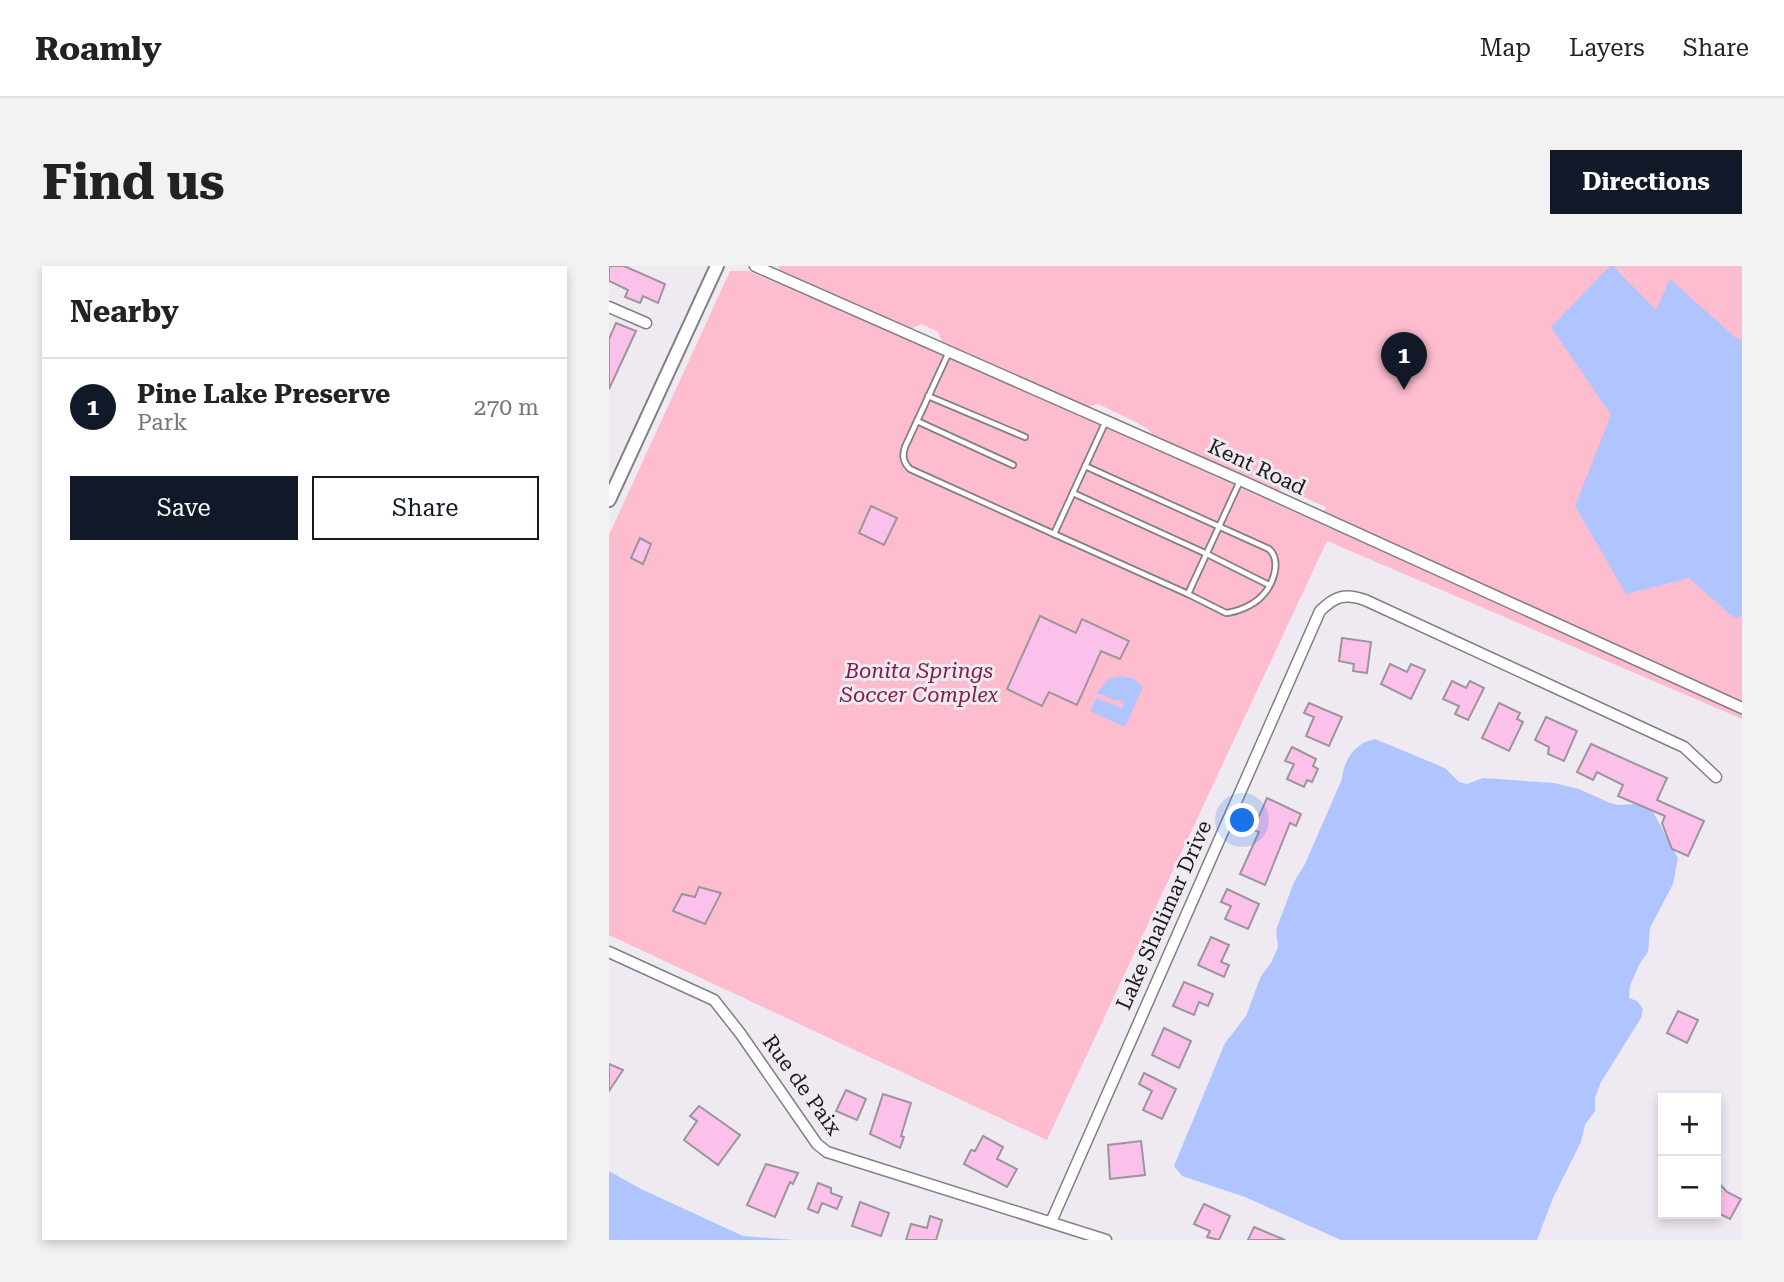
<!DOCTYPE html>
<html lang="en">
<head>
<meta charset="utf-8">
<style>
	:root { --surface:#fff; --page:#f2f2f2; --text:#222; --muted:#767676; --line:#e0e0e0; --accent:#111827 }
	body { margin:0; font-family:"Roboto Serif",serif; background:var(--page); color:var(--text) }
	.controls { position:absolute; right:21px; bottom:21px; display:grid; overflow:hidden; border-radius:0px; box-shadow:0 4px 10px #0003 }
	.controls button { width:63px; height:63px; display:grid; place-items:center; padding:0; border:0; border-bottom:2px solid var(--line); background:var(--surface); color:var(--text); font:35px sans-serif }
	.you { position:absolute; left:634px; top:555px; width:24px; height:24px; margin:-18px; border:5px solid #fff; border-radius:50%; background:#1a73e8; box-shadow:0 0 0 10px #1a73e833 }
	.badge { display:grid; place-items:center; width:46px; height:46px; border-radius:50%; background:var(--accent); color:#fff; font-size:23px; font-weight:700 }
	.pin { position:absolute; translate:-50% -58px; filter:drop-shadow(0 2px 4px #0008) }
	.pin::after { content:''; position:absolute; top:37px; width:24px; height:21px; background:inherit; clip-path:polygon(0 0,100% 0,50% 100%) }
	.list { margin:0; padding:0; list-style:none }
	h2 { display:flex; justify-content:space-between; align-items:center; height:91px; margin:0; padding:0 28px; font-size:30px }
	h2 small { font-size:23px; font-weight:400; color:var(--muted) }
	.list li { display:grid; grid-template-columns:46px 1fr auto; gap:21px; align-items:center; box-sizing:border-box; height:98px; padding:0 28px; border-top:2px solid var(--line) }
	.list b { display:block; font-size:26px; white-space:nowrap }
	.list p { margin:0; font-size:23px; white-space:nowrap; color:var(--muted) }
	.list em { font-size:23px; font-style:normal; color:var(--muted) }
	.actions { display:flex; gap:14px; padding:21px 28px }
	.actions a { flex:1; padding:16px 0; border:2px solid var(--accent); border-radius:0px; text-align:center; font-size:24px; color:var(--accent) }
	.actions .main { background:var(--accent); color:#fff }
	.map { position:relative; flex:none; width:1133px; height:974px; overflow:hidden; border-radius:0px }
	header { display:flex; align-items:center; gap:42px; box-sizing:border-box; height:98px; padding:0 35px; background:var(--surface); border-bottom:2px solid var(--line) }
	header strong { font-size:33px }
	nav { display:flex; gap:38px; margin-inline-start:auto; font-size:24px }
	.intro { display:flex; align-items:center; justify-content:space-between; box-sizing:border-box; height:168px; padding:0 42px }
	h1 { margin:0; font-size:49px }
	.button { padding:18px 32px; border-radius:0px; background:var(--accent); color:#fff; font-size:24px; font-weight:700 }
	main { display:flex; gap:42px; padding:0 42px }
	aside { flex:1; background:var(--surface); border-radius:0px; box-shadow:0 4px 10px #0003 }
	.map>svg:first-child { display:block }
	.green { fill:#fdbdcf }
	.water { fill:#b0c4ff }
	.building { fill:#fcc1ea; stroke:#9d959b; stroke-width:2 }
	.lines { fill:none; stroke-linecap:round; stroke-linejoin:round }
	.service-casing { stroke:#837e85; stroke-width:8 }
	.minor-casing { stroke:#837e85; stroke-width:13 }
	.tertiary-casing { stroke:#837e85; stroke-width:16 }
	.service { stroke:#fff; stroke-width:4.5 }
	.minor { stroke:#fff; stroke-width:10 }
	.tertiary { stroke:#fff; stroke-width:12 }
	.labels { text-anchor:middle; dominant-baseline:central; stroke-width:6; stroke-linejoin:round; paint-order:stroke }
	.street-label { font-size:21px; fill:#19181a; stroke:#efe9f1 }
	.park-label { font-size:21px; font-style:italic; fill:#811d46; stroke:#efe9f1 }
</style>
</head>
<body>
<header>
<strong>Roamly</strong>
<nav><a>Map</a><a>Layers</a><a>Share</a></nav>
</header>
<div class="intro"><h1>Find us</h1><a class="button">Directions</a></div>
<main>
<aside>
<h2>Nearby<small></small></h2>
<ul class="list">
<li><span class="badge">1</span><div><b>Pine Lake Preserve</b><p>Park</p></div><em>270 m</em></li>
</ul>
<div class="actions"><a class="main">Save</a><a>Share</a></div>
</aside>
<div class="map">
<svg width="1133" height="974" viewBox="0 0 1133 974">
	<rect width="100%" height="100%" fill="#efe9f1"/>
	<path class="green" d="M 169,0 L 1133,0 L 1133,453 L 718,275 L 438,874 L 0,669 L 0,269 L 121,5 L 139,5 L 320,82 L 723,263 L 725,259 L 712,252 L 717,241 L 676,223 L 656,227 L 552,180 L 539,163 L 523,154 L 489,138 L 475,142 L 336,83 L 329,66 L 313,58 L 301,63 L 202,26 L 171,6 Z"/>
	<g class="water">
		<path d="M 1001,0 L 1004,0 L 1047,44 L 1061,13 L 1127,72 L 1133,74 L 1133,350 L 1125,352 L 1080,312 L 1017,328 L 966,240 L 1002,149 L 942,61 Z"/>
		<path d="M 513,410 L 525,413 L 534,421 L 516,461 L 481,445 L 487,432 L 513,442 L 515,438 L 511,434 L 506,434 L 487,427 L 500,413 Z"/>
		<path d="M 766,473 L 836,502 L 850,516 L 858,518 L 874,512 L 945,517 L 970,523 L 1001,537 L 1009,539 L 1027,538 L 1043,544 L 1069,592 L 1064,618 L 1041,662 L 1039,686 L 1031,697 L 1021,720 L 1020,732 L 1028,735 L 1034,743 L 1032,752 L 992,816 L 986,832 L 986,845 L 976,859 L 972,876 L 944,932 L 928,974 L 732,974 L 636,931 L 573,910 L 565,900 L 616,777 L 637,750 L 652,710 L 662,697 L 669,681 L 667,664 L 685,616 L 696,598 L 733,513 C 735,493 746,477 766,473 Z"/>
		<path d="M 0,905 L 32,923 L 134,970 L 185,974 L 0,974 Z"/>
	</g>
	<g class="building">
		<path d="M 0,0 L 15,0 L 56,18 L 49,37 L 34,30 L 31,37 L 16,31 L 19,24 L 0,15 Z"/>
		<path d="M 7,57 L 27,65 L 0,123 L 0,73 Z"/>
		<path d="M 262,240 L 288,252 L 275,279 L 250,267 Z"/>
		<path d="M 31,272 L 42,278 L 34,298 L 22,292 Z"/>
		<path d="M 431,350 L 467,367 L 473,353 L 520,375 L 511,393 L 492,385 L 468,439 L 440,426 L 433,440 L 398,423 Z"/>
		<path d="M 733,372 L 762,376 L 758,407 L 744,405 L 745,398 L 730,395 Z"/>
		<path d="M 781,398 L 798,406 L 802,398 L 816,404 L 802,433 L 772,418 Z"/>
		<path d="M 843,415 L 857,422 L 861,415 L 875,422 L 859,454 L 846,448 L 850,440 L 834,433 Z"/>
		<path d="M 700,437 L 733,451 L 720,480 L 697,470 L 705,451 L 695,447 Z"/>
		<path d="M 890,437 L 911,447 L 908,453 L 914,456 L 900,485 L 873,472 Z"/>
		<path d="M 937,451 L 968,465 L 955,495 L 939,488 L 940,481 L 926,474 Z"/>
		<path d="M 982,478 L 1058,512 L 1048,534 L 1095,555 L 1079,590 L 1063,583 L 1053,557 L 1056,550 L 1009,530 L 1014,519 L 988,506 L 984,514 L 968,506 Z"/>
		<path d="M 683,481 L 707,493 L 704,500 L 709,503 L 703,516 L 698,514 L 695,521 L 678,513 L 685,498 L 676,495 Z"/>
		<path d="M 658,532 L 692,548 L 687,560 L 681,557 L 656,619 L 631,608 L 650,566 L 644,564 Z"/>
		<path d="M 90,621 L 112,627 L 96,658 L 64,645 L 73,628 L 86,631 Z"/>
		<path d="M 618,623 L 650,638 L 639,663 L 616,653 L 622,640 L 612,636 Z"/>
		<path d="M 602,671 L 620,679 L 612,696 L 620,699 L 615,711 L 589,699 Z"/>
		<path d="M 575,716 L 604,728 L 599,740 L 590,736 L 585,749 L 564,740 Z"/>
		<path d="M 1069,745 L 1089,754 L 1078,777 L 1058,767 Z"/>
		<path d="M 555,762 L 582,775 L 570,802 L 543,789 Z"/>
		<path d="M 0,798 L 14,804 L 0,825 Z"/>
		<path d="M 535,807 L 567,823 L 553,853 L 534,844 L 543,825 L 530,818 Z"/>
		<path d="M 237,824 L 257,833 L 248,854 L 227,845 Z"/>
		<path d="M 274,828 L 302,837 L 292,870 L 295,871 L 291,882 L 261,868 Z"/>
		<path d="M 90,840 L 131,869 L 109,899 L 75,874 L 88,855 L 81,850 Z"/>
		<path d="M 374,870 L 394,881 L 388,893 L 408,903 L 398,921 L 355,898 L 362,884 L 366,885 Z"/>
		<path d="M 532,875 L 536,909 L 501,913 L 499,879 Z"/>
		<path d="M 157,898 L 189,907 L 184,918 L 181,916 L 166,951 L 138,939 Z"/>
		<path d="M 1107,914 L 1118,926 L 1132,933 L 1121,953 L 1107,946 Z"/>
		<path d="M 209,917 L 222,922 L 222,927 L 233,931 L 228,943 L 213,937 L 209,947 L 199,943 Z"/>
		<path d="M 251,936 L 280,947 L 272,970 L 243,960 Z"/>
		<path d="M 595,938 L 621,950 L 610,974 L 598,971 L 601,965 L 585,958 Z"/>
		<path d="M 321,950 L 333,954 L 327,974 L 297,974 L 302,958 L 318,962 Z"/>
		<path d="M 645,961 L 676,974 L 639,974 Z"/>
	</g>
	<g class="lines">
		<g class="service-casing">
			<g id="service">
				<path d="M 340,86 L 296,181 C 293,190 294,196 301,203 L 445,268"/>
				<path d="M 319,130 L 416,171"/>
				<path d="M 308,155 L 404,199"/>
				<path d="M 496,157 L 445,268 L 579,328 L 631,215"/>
				<path d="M 476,200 L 660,283 C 673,295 664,319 653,330 C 645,339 628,346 617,347 L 579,328"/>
				<path d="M 464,227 L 598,288 L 660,319"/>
			</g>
		</g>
		<g class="minor-casing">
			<g id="minor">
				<path d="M 146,0 L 631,214 L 1133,442"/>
				<path d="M 0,41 L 37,57"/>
				<path d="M 0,686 L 105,734 L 131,767 L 208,878 L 218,886 L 497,974"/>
				<path d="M 442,956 L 711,345 C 726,330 736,327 756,334 L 1075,481 L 1107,511"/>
			</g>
		</g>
		<g class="tertiary-casing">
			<path id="tertiary" d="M 0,234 L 108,0"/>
		</g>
		<use href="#service" class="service"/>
		<use href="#minor" class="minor"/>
		<use href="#tertiary" class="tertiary"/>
	</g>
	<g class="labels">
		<g class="street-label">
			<text transform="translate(648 201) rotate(25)">Kent Road</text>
			<text transform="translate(555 649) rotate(-66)">Lake Shalimar Drive</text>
			<text transform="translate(193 819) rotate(54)">Rue de Paix</text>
		</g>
		<g class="park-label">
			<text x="310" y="405">Bonita Springs<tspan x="310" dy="24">Soccer Complex</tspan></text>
		</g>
	</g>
</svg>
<div class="controls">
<button>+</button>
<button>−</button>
</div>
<div class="you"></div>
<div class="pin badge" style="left:795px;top:124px">1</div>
</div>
</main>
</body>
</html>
